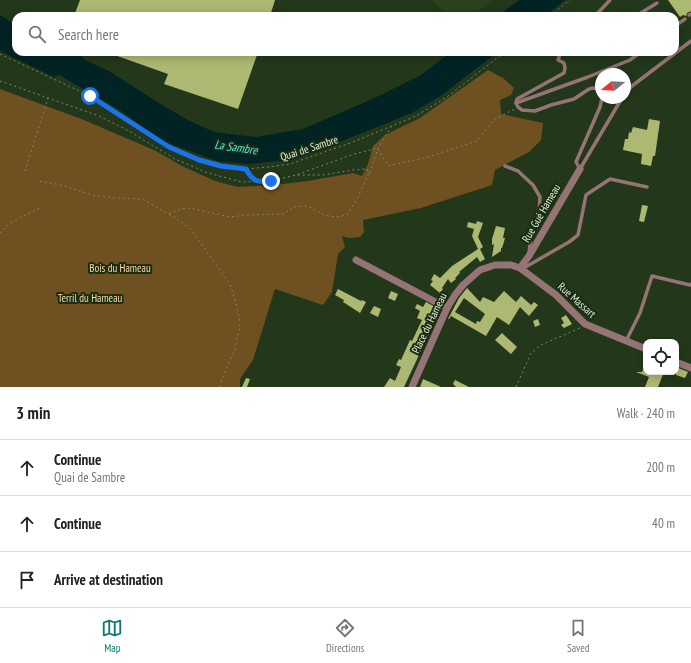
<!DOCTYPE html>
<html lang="en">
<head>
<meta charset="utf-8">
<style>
	:root { --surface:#fff; --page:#f6f6f6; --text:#222; --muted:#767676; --line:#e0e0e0; --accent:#0f766e }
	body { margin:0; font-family:"PT Sans Narrow",sans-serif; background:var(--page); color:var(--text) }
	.controls { position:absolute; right:12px; bottom:12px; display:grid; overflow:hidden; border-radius:8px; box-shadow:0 2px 10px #0003 }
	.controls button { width:36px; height:36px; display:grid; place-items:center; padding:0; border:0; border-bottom:1px solid var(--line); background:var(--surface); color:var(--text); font:20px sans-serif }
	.compass { position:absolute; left:595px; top:68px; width:36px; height:36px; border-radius:50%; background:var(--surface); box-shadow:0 2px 10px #0003; rotate:252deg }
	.stop { position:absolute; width:12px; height:12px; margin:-9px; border:3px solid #1a73e8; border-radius:50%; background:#fff }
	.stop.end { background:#1a73e8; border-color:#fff; box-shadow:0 1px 4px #0008 }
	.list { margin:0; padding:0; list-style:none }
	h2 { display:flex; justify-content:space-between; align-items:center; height:52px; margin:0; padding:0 16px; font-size:17px }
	h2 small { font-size:13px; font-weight:400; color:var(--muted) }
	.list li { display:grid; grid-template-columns:26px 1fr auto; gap:12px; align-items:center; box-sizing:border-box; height:56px; padding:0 16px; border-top:1px solid var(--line) }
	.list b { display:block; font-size:15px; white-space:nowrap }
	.list p { margin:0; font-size:13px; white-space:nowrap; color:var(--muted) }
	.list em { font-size:13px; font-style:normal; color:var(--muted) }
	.icon { flex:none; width:22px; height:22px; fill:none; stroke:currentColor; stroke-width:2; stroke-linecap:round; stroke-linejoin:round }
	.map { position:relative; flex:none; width:691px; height:387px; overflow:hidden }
	.search { position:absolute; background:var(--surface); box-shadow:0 2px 10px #0003; left:12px; right:12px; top:12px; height:44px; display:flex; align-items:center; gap:10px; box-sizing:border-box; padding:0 14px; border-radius:12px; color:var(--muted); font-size:15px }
	.sheet { height:220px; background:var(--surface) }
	nav { display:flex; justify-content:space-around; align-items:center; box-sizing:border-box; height:56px; border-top:1px solid var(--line); background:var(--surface); font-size:11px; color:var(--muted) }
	nav a { display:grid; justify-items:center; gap:2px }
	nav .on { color:var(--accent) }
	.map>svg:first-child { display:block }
	.built { fill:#29421d }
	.green { fill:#6f5020 }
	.water { fill:#022324 }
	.building { fill:#adb872; fill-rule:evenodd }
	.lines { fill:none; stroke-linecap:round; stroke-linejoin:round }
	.path { stroke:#778970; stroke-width:1; stroke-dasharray:2 3; stroke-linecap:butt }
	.lane { stroke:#967476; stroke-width:3.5 }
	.street { stroke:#967476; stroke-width:7 }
	.route { stroke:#1a73e8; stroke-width:5 }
	.labels { text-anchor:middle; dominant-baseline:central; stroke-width:4; stroke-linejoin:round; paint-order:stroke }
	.street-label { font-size:11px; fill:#e2efdc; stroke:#1a2d10 }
	.park-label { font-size:11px; fill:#fddaa9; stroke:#1a2d10 }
	.water-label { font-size:12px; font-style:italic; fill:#4fe5e7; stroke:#1a2d10 }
</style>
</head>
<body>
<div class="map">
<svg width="691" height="387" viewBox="0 0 691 387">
	<rect width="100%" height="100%" fill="#23381a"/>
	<path class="built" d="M 432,0 L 492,0 L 472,16 L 448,16 Z"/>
	<path class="green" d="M 488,70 L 503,78 L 514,88 L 511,95 L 500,100 L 501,114 L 543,123 L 541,140 L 529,152 L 495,170 L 492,185 L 421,208 L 363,220 L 364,232 L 360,237 L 349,238 L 342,236 L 345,247 L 338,254 L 332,292 L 323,305 L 275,289 L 253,360 L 240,379 L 240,387 L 0,387 L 0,89 L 84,120 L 156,151 L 182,166 L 215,181 L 238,187 L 274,185 L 308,181 L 353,173 L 362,176 L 368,164 L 373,146 L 385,135 L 420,118 Z"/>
	<g class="water">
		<path d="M 519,0 L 565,0 L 545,16 L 498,16 Z"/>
		<path d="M 0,15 L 16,25 L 16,52 L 78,52 L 85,60 L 109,71 L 162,105 L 188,120 L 214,132 L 256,137 L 303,129 L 379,96 L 421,75 L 451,52 L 498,52 L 439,97 L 412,113 L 327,147 L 291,160 L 247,164 L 217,161 L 163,141 L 121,111 L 59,75 L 54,77 L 0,51 Z"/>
	</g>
	<g class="building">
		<path d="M 80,0 L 275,0 L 270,16 L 74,16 Z"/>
		<path d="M 668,0 L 691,0 L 691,11 L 687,13 L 686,16 L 683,15 L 680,17 Z"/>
		<path d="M 106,52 L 258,52 L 238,109 L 164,84 L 168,74 Z"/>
		<path d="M 649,119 L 660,121 L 655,156 L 653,156 L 651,166 L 641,164 L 642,154 L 623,150 L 625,139 L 628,139 L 629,132 L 631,133 L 633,127 L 647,130 Z"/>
		<path d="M 642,205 L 648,206 L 644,222 L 639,221 Z"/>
		<path d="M 477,221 L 483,223 L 478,237 L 483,247 L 480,249 L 485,259 L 480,262 L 477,257 L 459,272 L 460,273 L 455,278 L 456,279 L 451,283 L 448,279 L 442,288 L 443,289 L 440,293 L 430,285 L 433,281 L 431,280 L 434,274 L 440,278 L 452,266 L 478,249 L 472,236 L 474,229 L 467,227 L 468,222 L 476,224 Z"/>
		<path d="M 496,226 L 505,228 L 503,238 L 505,238 L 503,245 L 502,248 L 501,248 L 501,251 L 492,257 L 494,244 L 492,245 L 492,239 Z"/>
		<path d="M 467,288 L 480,302 L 483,297 L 494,302 L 504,291 L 516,302 L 521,296 L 531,305 L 534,302 L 538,305 L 529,316 L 520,307 L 509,325 L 497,317 L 486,336 L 451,316 L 449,319 L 448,319 L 459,298 ZM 464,298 L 485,314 L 480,322 L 477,321 L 476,324 L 455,312 Z"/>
		<path d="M 338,289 L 361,301 L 362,300 L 366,302 L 360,313 L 343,302 L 344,300 L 335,295 Z"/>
		<path d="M 391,291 L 398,294 L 395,301 L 388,298 Z"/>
		<path d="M 426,302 L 439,309 L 432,322 L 434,323 L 404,387 L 384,387 L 390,378 L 395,381 L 401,367 L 396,365 L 399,359 L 401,360 L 410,340 L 412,341 L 422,320 L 417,318 L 420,311 L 415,308 L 417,304 L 423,307 Z"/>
		<path d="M 374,306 L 381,309 L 378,317 L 370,313 Z"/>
		<path d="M 566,315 L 572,324 L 564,328 L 561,325 L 564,323 L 561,318 Z"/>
		<path d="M 538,319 L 540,325 L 535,327 L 533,321 Z"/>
		<path d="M 502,333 L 517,347 L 511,354 L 495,340 Z"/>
		<path d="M 646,362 L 646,372 L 664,372 L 658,387 L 645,387 L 649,377 L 636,372 L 642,372 Z"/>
		<path d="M 676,367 L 688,372 L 685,378 L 676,375 Z"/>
		<path d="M 246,378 L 250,379 L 247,387 L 242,387 Z"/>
		<path d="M 423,379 L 441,387 L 420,387 Z"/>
		<path d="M 455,380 L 469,387 L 456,387 L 453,384 Z"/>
	</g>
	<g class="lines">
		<g class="path">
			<path d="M 550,16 L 570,0"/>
			<path d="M 0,54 L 90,96 L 169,147 L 199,160 L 221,166 L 246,169 L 268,167 L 290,164 L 353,142 L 416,116 L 447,97 L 505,52"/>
			<path d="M 0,81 L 99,116 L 129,131 L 175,159 L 208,173 L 242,182 L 271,181 L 296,175 L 354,154 L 378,148"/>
			<path d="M 378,149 L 388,166 L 428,157 L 477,141 L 495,119 L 515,109"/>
			<path d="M 246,169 L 252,179 L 259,182"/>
			<path d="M 25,171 L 48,98"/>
			<path d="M 370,173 L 378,148 L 391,127"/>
			<path d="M 40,181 L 65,186 L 92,195 L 116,198 L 142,199 L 174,217 L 190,228 L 230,284 L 236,303 L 240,323 L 239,330 L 235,349 L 220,384 L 220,387"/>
			<path d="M 169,214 L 181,209 L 189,208 L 230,217 L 246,215 L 284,214 L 293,207 L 308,206 L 324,215 L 336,217 L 347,215 L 358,197 L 369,173 L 367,169 L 353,170 L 323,175 L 296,175"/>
			<path d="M 0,233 L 10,223 L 40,208"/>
			<path d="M 516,387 L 531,353 L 541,345 L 580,328"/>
		</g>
		<g class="lane">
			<path d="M 689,15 L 691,14"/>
			<path d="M 595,16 L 610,0"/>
			<path d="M 636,16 L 657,3"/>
			<path d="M 675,26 L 685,19"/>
			<path d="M 563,52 L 560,54 L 558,60 L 564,63 L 565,68 L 564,73 L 517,99 L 516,103 L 518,107 L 522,110 L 535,111 L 551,105 L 574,99 L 589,89 L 593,88 L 598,89 L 601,92"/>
			<path d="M 625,94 L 632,86 L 691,41"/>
			<path d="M 602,98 L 600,107 L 576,162 L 580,169 L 622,98"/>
			<path d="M 516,103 L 588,77 L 630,60 L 641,52"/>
			<path d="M 505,166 L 518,171 L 533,185 L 540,197 L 539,214 L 531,233 L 529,254"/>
			<path d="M 522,269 L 569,242 L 578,235 L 586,195 L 610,179 L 647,187"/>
			<path d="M 626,341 L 640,313 L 652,276 L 690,285 L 691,284"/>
		</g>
		<g class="street">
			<path d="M 356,260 L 447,308"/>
			<path d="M 520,268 L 529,256 L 580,169"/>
			<path d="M 676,362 L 691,368"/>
			<path d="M 412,387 L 447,308 L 455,295 L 463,285 L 480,270 L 495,265 L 511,265 L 520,268 L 556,295 L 585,324 L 646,349"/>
		</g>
	</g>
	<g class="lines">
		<path class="route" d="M 90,96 L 169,147 L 199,160 L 221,166 L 246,169 C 253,182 257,182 271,181"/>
	</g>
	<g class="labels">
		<g class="street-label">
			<text transform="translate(309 148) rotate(-18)">Quai de Sambre</text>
			<text transform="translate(541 213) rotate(-60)">Rue Gué Hameau</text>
			<text transform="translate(577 300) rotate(42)">Rue Massart</text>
			<text transform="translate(429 323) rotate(-64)">Place du Hameau</text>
		</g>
		<g class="park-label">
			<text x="120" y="268">Bois du Hameau</text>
			<text x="90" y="298">Terril du Hameau</text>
		</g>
		<g class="water-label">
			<text transform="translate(236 147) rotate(8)">La Sambre</text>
		</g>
	</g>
</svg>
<div class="controls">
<button><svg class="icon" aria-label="locate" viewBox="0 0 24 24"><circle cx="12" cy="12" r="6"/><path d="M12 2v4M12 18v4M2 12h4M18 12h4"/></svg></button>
</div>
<svg class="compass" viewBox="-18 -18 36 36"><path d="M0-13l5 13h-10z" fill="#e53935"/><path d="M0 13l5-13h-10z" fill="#767676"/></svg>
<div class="stop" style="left:90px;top:96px"></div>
<div class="stop end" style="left:271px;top:181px"></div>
<div class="search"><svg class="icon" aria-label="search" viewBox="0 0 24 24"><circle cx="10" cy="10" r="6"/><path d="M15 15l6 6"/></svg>Search here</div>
</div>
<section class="sheet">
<h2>3 min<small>Walk · 240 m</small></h2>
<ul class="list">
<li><svg class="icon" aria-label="ahead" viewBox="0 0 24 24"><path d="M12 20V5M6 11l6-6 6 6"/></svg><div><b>Continue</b><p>Quai de Sambre</p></div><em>200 m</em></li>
<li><svg class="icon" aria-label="ahead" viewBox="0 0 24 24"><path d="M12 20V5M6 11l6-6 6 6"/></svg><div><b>Continue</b></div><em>40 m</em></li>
<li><svg class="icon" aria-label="arrive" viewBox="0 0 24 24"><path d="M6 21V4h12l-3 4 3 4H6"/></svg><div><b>Arrive at destination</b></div></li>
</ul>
</section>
<nav>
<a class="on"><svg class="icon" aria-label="map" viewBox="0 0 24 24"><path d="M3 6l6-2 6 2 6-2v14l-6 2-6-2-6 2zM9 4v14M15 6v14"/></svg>Map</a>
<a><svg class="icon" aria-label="directions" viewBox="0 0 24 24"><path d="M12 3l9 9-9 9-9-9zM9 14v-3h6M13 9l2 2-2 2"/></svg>Directions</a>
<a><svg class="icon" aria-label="saved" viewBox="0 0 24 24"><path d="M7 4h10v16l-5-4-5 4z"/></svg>Saved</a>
</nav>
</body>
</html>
